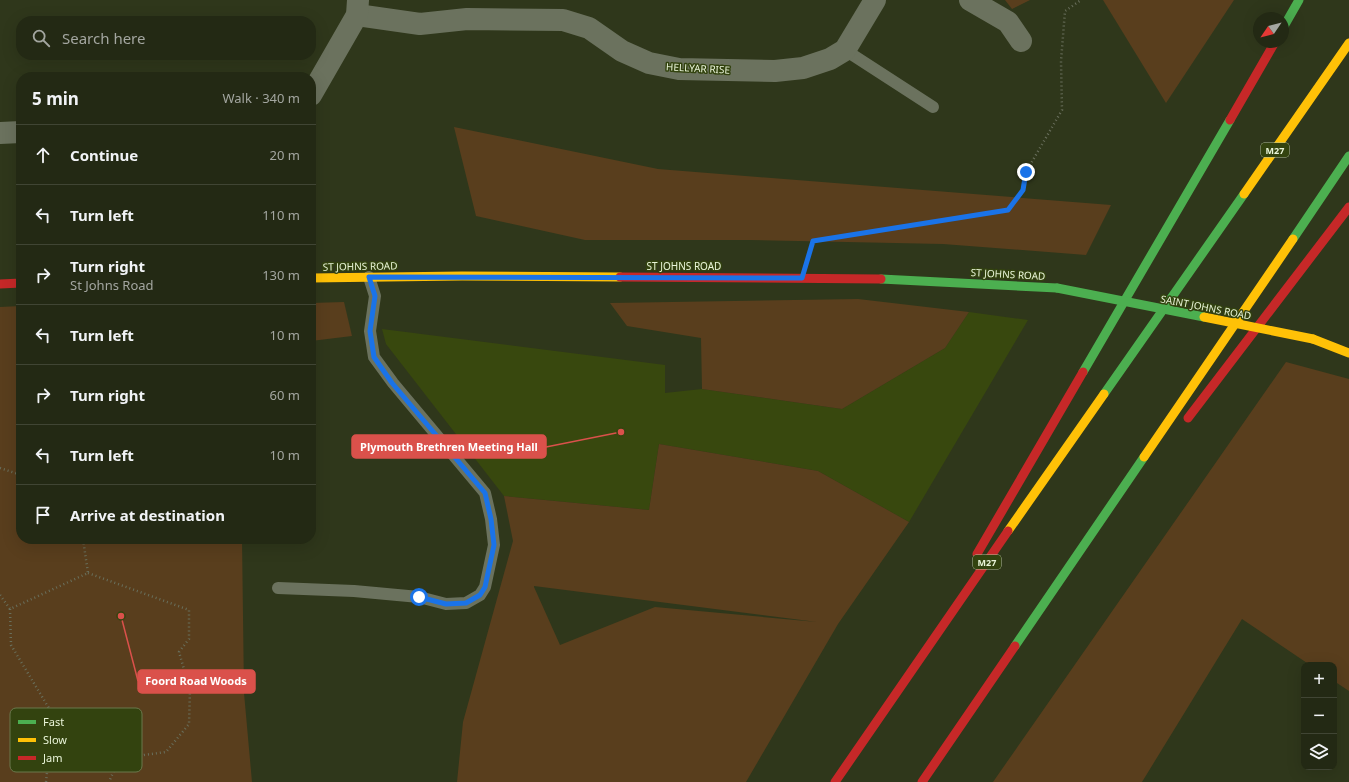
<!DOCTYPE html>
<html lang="en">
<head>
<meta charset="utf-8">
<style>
	:root { --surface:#232914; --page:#2b311d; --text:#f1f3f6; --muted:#a3a6a0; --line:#404534 }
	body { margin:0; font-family:"Noto Sans",sans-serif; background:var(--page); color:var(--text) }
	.controls { position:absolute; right:12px; bottom:12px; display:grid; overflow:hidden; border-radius:8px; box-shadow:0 4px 16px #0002 }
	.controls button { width:36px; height:36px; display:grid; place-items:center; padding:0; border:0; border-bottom:1px solid var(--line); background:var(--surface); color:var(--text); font:20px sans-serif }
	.compass { position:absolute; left:1253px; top:12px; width:36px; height:36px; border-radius:50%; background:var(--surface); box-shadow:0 4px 16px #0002; rotate:235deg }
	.stop { position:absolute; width:12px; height:12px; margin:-9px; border:3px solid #1a73e8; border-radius:50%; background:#fff }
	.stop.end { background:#1a73e8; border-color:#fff; box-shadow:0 1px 4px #0008 }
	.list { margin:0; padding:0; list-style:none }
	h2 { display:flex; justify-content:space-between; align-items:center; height:52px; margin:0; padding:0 16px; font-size:17px }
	h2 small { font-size:13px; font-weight:400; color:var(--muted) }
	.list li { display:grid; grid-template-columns:26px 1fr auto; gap:12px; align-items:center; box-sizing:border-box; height:60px; padding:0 16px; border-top:1px solid var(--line) }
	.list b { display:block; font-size:15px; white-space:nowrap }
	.list p { margin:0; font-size:13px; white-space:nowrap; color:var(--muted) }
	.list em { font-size:13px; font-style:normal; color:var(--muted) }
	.icon { flex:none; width:22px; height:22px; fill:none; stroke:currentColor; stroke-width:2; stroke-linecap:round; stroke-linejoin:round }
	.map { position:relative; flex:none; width:1349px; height:782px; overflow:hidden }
	.search { position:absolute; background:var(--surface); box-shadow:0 4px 16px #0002; left:16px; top:16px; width:300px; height:44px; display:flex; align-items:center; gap:10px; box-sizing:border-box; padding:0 14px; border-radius:16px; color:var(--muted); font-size:15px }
	.panel { position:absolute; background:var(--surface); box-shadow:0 4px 16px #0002; left:16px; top:72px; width:300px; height:472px; border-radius:16px }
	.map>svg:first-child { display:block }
	.built { fill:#38480e }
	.green { fill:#593e1d; fill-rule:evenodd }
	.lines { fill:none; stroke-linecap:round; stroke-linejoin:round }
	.path { stroke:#696f5c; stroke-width:2.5; stroke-dasharray:1 3; stroke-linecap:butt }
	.lane { stroke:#6b725e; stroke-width:12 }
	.street { stroke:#6b725e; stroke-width:22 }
	.fast { stroke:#4caf50; stroke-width:9 }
	.slow { stroke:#ffc107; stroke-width:9 }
	.jam { stroke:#c62828; stroke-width:9 }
	.fast-bridge { stroke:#4caf50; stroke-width:9 }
	.slow-bridge { stroke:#ffc107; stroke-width:9 }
	.route { stroke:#1a73e8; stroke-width:5 }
	.labels { text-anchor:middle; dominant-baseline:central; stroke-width:3; stroke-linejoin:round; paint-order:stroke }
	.shield { fill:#33430f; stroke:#b3c09c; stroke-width:1 }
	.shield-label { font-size:9px; font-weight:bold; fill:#eaf5d9 }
	.street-label { font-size:10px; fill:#eaf5d9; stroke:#33430f }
	.key { fill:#33430f; stroke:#6a784c; stroke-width:1 }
	.key-label { font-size:11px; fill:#eaf5d9 }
	.leader { fill:none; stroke:#da514b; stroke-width:1.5 }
	.callout-dot { fill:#da514b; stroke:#33430f; stroke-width:1.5 }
	.callout { fill:#da514b; stroke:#da514b; stroke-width:1.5 }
	.callout-label { font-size:11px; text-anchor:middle; font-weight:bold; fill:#fff }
</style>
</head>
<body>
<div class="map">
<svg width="1349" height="782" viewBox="0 0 1349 782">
	<rect width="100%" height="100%" fill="#2f371b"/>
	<path class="built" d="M 969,312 L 1028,320 L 909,522 L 818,471 L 659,444 L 649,510 L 504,496 L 386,344 L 382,329 L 665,365 L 665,393 L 702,389 L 842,409 L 945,348 Z"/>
	<g class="green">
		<path d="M 1005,0 L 1030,0 L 1012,9 Z"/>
		<path d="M 1103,0 L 1234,0 L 1166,103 Z"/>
		<path d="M 454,127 L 658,169 L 1111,205 L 1086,255 L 943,244 L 750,240 L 585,240 L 476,216 Z"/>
		<path d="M 858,299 L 969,312 L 945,348 L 842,409 L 702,389 L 701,338 L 627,326 L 610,303 Z"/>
		<path d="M 344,302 L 352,336 L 311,341 L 311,303 Z"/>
		<path d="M 21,306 L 21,539 L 242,539 L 244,693 L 252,782 L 0,782 L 0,307 Z"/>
		<path d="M 1286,362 L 1349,379 L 1349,691 L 1334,681 L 1334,665 L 1310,665 L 1242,619 L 1142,782 L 993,782 Z"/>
		<path d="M 659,444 L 818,471 L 909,522 L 838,624 L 746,782 L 457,782 L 463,722 L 513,541 L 504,496 L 649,510 ZM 534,587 L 534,586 L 817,622 L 655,607 L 560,645 Z"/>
	</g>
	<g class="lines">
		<g class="path">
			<path d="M 808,256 L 813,241 L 1008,210 L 1023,191 L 1026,172 L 1062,110 L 1061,61 L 1065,11 L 1081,0"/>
			<path d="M 0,468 L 21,475"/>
			<path d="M 88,573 L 189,610 L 189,639 L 179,652 L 190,690 L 189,724 L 166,752 L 144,755 L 115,768 L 109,782"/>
			<path d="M 0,595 L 10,609 L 88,573 L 83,539"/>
			<path d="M 10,609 L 11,645 L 53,715 L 46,782"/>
		</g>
		<g class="lane">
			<path d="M 845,50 L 933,107"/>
			<path d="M 278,588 L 354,591 L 419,597 L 446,604 L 466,603 L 480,595 L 485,587 L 494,545 L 491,519 L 485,493 L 393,383 L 374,357 L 370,331 L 375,296 L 369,277"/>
		</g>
		<g class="street">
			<path d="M 970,0 L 1008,22 L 1021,41"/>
			<path d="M 357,15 L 420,24 L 467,19 L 563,20 L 589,28 L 622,51 L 649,63 L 679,69 L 775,71 L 803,68 L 830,59 L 845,50 L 875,0"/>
			<path d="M 311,95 L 357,15 L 358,0"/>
			<path d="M 0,133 L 21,132"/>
		</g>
		<g class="fast">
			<path d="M 1283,28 L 1299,0"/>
			<path d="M 1293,239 L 1349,156"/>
			<path d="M 881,279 L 1057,288"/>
			<path d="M 1083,372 L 1230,120"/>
			<path d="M 1104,394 L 1244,194"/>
			<path d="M 1015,646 L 1144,457"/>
		</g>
		<g class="slow">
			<path d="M 1244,194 L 1349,43"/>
			<path d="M 311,278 L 462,276 L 620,277"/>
			<path d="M 1313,339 L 1349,353"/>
			<path d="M 1144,457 L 1293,239"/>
			<path d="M 1008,531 L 1104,394"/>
		</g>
		<g class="jam">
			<path d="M 1230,120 L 1275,42"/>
			<path d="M 620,277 L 881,279"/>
			<path d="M 0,284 L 21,283"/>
			<path d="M 1188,418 L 1349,207"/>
			<path d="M 977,554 L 1083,372"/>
			<path d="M 835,782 L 1008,531"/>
			<path d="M 922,782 L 1015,646"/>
		</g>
		<path class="fast-bridge" d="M 1057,288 L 1204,317"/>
		<path class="slow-bridge" d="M 1204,317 L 1313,339"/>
	</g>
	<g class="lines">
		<path class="route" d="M 419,597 L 446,604 L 466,603 L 480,595 L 485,587 L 494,545 L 491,519 L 485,493 L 392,383 L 374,357 L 370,331 L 375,296 L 369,277 L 802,278 L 813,241 L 1008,210 L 1023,190 L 1026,172"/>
	</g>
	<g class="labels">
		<g class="shield">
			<rect x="1261" y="143" width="28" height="14" rx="3"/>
			<rect x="973" y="555" width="28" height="14" rx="3"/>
		</g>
		<g class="shield-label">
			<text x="1275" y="150">M27</text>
			<text x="987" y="562">M27</text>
		</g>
		<g class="street-label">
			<text transform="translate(698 68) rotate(3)">HELLYAR RISE</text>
			<text transform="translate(360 266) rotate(-1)">ST JOHNS ROAD</text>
			<text x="684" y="266">ST JOHNS ROAD</text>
			<text transform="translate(1008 274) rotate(3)">ST JOHNS ROAD</text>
			<text transform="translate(1206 307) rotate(11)">SAINT JOHNS ROAD</text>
		</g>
	</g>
	<rect x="10" y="708" width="132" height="64" rx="6" class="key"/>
	<rect x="18" y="720" width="18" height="4" fill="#4caf50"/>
	<rect x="18" y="738" width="18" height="4" fill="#ffc107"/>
	<rect x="18" y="756" width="18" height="4" fill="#c62828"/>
	<g class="key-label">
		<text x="43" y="726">Fast</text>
		<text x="43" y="744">Slow</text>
		<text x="43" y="762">Jam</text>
	</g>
	<path class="leader" d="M621 432L546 447M121 616L138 681"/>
	<g class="callout-dot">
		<circle cx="621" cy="432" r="4"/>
		<circle cx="121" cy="616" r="4"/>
	</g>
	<g class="callout">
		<rect x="352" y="435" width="194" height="23" rx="4"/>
		<rect x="138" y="670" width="117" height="23" rx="4"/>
	</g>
	<g class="callout-label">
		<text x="449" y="451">Plymouth Brethren Meeting Hall</text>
		<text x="196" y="685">Foord Road Woods</text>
	</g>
</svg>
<div class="controls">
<button>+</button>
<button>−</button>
<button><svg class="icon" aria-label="layers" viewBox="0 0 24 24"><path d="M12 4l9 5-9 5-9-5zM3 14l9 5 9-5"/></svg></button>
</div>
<svg class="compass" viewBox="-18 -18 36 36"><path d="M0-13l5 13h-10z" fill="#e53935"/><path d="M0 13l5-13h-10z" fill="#a3a6a0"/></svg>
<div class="stop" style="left:419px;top:597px"></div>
<div class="stop end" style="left:1026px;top:172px"></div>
<div class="search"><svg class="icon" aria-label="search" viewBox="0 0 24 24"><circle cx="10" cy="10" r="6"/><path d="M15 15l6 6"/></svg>Search here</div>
<section class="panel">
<h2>5 min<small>Walk · 340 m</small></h2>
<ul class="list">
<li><svg class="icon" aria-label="ahead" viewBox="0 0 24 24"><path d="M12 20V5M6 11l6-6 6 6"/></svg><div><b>Continue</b></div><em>20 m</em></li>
<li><svg class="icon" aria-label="left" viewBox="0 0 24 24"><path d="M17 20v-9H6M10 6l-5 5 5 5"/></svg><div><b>Turn left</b></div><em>110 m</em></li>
<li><svg class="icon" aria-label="right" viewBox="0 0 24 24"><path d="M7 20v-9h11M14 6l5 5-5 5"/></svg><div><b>Turn right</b><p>St Johns Road</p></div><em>130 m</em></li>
<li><svg class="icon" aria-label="left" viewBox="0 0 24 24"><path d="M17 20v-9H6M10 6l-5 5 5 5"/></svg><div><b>Turn left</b></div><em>10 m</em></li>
<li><svg class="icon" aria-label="right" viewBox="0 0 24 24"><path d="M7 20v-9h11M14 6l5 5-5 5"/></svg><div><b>Turn right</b></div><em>60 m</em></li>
<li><svg class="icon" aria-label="left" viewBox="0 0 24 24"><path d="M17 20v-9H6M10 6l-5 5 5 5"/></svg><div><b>Turn left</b></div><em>10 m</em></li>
<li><svg class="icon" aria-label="arrive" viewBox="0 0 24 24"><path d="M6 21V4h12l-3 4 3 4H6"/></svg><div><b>Arrive at destination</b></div></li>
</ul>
</section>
</div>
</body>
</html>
